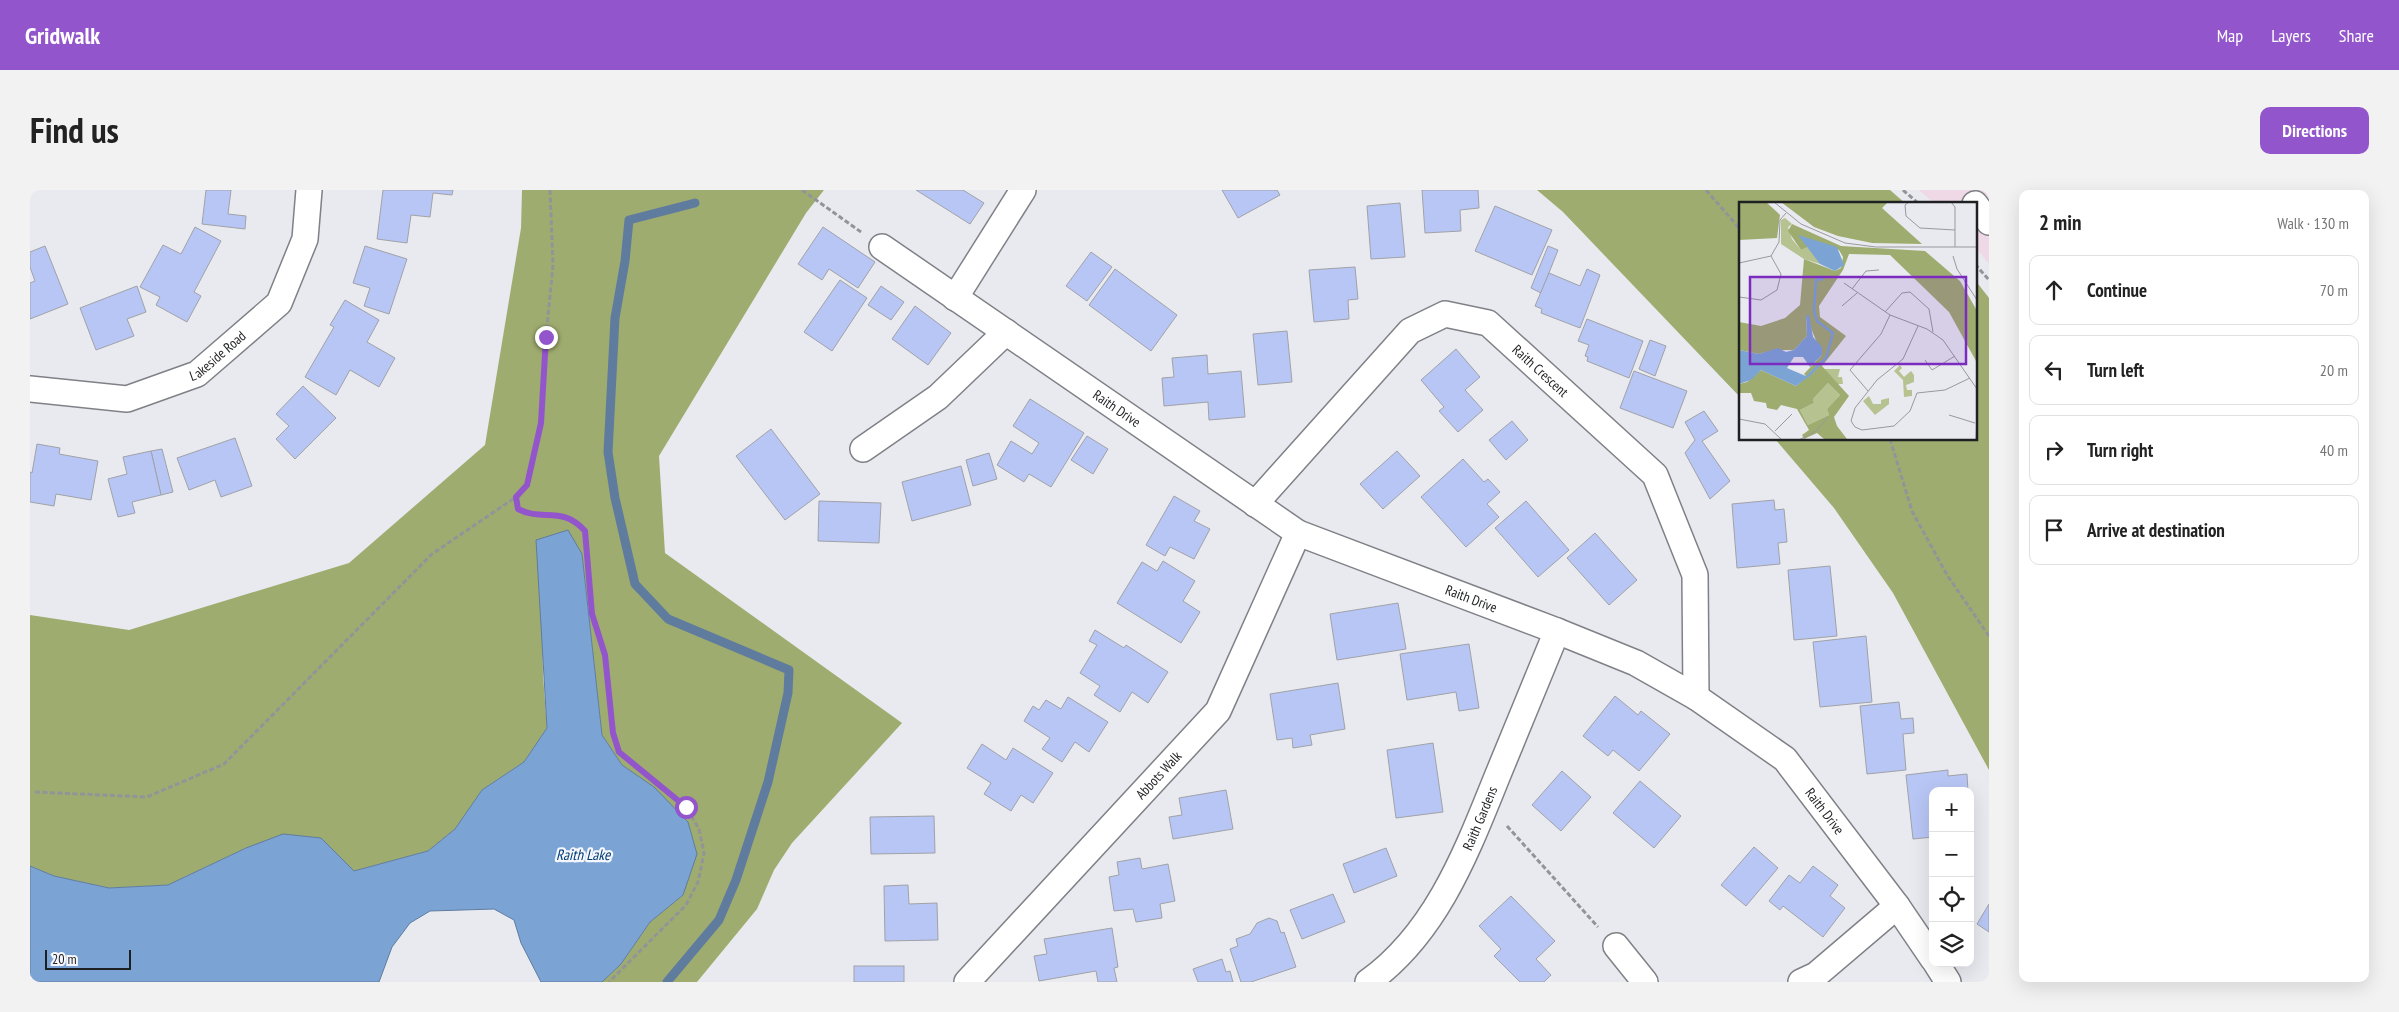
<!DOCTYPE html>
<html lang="en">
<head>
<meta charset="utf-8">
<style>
	:root { --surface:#fff; --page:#f2f2f2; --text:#222; --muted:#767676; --line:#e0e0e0; --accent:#9355cc }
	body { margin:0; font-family:"PT Sans Narrow",sans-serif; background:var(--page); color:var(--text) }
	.controls { position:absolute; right:15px; bottom:15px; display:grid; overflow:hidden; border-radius:10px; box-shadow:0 5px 20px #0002 }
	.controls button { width:45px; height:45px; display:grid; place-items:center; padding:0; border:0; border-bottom:1px solid var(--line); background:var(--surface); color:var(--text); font:25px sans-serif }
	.scale { position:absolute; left:15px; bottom:12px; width:86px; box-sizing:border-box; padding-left:5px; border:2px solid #1f2022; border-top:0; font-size:14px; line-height:18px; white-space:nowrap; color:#1f2022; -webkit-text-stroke:4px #f6f7fd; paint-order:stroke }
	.stop { position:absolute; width:15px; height:15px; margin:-11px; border:4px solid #9355cc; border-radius:50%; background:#fff }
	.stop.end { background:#9355cc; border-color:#fff; box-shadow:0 1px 5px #0008 }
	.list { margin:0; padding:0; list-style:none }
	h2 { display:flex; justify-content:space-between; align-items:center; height:65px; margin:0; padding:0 20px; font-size:21px }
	h2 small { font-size:16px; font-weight:400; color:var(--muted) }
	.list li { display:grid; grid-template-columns:32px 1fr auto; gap:15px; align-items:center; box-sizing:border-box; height:70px; margin:0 10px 10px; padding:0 10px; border:1px solid var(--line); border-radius:10px }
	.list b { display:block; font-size:19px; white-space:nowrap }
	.list em { font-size:16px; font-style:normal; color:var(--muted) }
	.icon { flex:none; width:28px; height:28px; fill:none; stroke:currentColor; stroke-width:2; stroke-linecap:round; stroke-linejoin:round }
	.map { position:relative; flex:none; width:1959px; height:792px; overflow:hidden; border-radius:10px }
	header { display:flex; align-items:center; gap:30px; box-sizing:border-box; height:70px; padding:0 25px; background:var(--accent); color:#fff }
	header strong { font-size:24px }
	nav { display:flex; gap:28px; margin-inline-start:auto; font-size:18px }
	.intro { display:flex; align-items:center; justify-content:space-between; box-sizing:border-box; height:120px; padding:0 30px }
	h1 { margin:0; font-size:35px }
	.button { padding:12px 22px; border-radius:10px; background:var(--accent); color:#fff; font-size:18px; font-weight:700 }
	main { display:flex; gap:30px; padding:0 30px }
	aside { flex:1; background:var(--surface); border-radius:10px; box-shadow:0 5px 20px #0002 }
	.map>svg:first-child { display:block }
	.industrial { fill:#efd9e7 }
	.forest { fill:#9fac6f }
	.water { fill:#7ba4d5; stroke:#5f7c9f }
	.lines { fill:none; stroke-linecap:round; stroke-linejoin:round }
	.stream { stroke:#5f7c9f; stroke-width:9 }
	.building { fill:#b8c6f5; stroke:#a0a2a7 }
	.street-casing { stroke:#7f8186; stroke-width:28 }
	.path { stroke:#929498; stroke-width:3; stroke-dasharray:5 2.5; stroke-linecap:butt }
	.street { stroke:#fff; stroke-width:25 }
	.route { stroke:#9355cc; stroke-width:6 }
	.labels { text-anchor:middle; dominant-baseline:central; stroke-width:4.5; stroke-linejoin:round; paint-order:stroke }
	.street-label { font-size:14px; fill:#1f2022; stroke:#f6f7fd }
	.water-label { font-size:15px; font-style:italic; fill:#003c77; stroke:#f6f7fd }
	.inset-river { fill:none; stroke:#7ba4d5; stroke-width:2.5 }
	.inset-road { fill:none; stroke:#98999e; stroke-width:1 }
	.view { fill:#7b2cbf; fill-opacity:0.15; stroke:#7b2cbf; stroke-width:2.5 }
	.inset-edge { fill:none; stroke:#1f2022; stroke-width:2.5 }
</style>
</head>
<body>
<header>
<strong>Gridwalk</strong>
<nav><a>Map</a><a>Layers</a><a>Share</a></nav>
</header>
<div class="intro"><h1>Find us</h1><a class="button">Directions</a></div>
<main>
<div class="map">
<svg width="1959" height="792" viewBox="0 0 1959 792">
	<rect width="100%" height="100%" fill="#e8eaf0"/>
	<path class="industrial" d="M 1889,0 L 1959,0 L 1959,74 L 1945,57 L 1945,14 L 1905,14 Z"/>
	<g class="forest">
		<path d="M 492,0 L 794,0 L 776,23 L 629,266 L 635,363 L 872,533 L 762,653 L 744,680 L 727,719 L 667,792 L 572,792 L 591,774 L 620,732 L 653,705 L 624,597 L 592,575 L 572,545 L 552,364 L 512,422 L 513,485 L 517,538 L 494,572 L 452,600 L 425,639 L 398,661 L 324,681 L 291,648 L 216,658 L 138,695 L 79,698 L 24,686 L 0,676 L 0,425 L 99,440 L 319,373 L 455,255 L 491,38 Z"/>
		<path d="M 1507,0 L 1860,0 L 1876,14 L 1710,14 L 1710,207 L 1533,22 Z"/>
		<path d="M 1945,90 L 1959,108 L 1959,580 L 1863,403 L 1804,318 L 1745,249 L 1945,249 Z"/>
	</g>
	<path class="water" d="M 538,340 L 552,364 L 572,545 L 592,575 L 624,597 L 658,632 L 667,664 L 653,705 L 620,732 L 591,774 L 572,792 L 511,792 L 491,753 L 484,730 L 464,719 L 400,721 L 380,733 L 362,757 L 349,792 L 0,792 L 0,676 L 24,686 L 79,698 L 138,695 L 216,658 L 253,644 L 291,648 L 324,681 L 398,661 L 425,639 L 452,600 L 494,572 L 517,538 L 506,350 Z"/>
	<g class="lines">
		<path class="stream" d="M 637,792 L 689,730 L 706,690 L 738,592 L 758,503 L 759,480 L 638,429 L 605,394 L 585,308 L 578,262 L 585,128 L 595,71 L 599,30 L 665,13"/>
	</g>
	<g class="building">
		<path d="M 176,0 L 201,0 L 198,24 L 216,26 L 215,39 L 172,34 Z"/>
		<path d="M 353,0 L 423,0 L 422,5 L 403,3 L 400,27 L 381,25 L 377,53 L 347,49 Z"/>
		<path d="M 886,0 L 933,0 L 954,13 L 940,34 Z"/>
		<path d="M 1192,0 L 1247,0 L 1250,5 L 1208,28 Z"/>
		<path d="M 1392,0 L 1448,0 L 1449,18 L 1430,20 L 1431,41 L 1395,43 Z"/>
		<path d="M 1370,13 L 1375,67 L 1341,69 L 1337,16 Z"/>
		<path d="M 1465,16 L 1522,40 L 1502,85 L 1445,61 Z"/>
		<path d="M 165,37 L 191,51 L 164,102 L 171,106 L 157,132 L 126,115 L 130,107 L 110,97 L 133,55 L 151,64 Z"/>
		<path d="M 793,37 L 845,72 L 828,98 L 799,79 L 792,90 L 768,74 Z"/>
		<path d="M 15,56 L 38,114 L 0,129 L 0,93 L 5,91 L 0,77 L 0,62 Z"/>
		<path d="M 335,56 L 377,69 L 359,124 L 334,116 L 340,98 L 323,93 Z"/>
		<path d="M 1518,56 L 1528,60 L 1511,103 L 1501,98 Z"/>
		<path d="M 1061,62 L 1082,77 L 1057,111 L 1036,96 Z"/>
		<path d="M 1325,77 L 1328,109 L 1318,110 L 1319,129 L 1284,132 L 1279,80 Z"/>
		<path d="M 1085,79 L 1147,125 L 1121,161 L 1059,115 Z"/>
		<path d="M 1557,79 L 1570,85 L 1550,138 L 1511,123 L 1512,119 L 1505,116 L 1519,83 L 1550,96 Z"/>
		<path d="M 810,90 L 837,108 L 802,161 L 774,142 Z"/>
		<path d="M 107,96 L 116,122 L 97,129 L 104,146 L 66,160 L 50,118 Z"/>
		<path d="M 851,96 L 874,112 L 861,130 L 838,115 Z"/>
		<path d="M 315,110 L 349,130 L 337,152 L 365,168 L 349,197 L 320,180 L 306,205 L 275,187 L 304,137 L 300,135 Z"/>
		<path d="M 885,116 L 921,143 L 898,175 L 862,149 Z"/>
		<path d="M 1557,129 L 1613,151 L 1599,188 L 1557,171 L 1558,167 L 1555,166 L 1559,155 L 1548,151 Z"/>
		<path d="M 1257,141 L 1262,192 L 1228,195 L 1223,144 Z"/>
		<path d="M 1620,150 L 1636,156 L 1625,186 L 1609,179 Z"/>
		<path d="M 1426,159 L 1450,187 L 1435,200 L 1453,220 L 1428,242 L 1409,221 L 1414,217 L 1391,190 Z"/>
		<path d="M 1177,165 L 1178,184 L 1211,181 L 1215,227 L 1179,230 L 1178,212 L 1134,216 L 1132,188 L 1144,187 L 1142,168 Z"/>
		<path d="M 1604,181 L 1657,201 L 1643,238 L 1590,218 Z"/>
		<path d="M 273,196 L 306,228 L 265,269 L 246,249 L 259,236 L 246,224 Z"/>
		<path d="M 1000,209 L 1054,243 L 1021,297 L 999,284 L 994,292 L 967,275 L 981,251 L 1002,264 L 1009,253 L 983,236 Z"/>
		<path d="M 1674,221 L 1688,241 L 1672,251 L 1700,291 L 1680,309 L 1655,263 L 1665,250 L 1655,232 Z"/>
		<path d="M 1482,231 L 1498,250 L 1476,270 L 1459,250 Z"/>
		<path d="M 741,239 L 790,304 L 755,330 L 706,266 Z"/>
		<path d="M 1057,246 L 1078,259 L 1063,284 L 1041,270 Z"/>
		<path d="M 205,248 L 222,296 L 191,307 L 185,290 L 159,300 L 147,268 Z"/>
		<path d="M 7,254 L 30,258 L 29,264 L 68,271 L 61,310 L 26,304 L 24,316 L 0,312 L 0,282 L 2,283 Z"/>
		<path d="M 132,259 L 143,302 L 131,305 L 121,261 Z"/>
		<path d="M 121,261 L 131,305 L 102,312 L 105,323 L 88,327 L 78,289 L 97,284 L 93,267 Z"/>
		<path d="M 1367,261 L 1390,286 L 1353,319 L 1330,294 Z"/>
		<path d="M 959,263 L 967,289 L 943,296 L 936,270 Z"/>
		<path d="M 1433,269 L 1454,292 L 1458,289 L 1470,302 L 1457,314 L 1469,327 L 1436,357 L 1391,307 Z"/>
		<path d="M 931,276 L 941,315 L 882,331 L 872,292 Z"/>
		<path d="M 1144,306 L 1170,321 L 1164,331 L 1180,339 L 1164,369 L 1140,357 L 1135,366 L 1116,355 Z"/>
		<path d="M 1744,310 L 1745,320 L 1754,319 L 1757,352 L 1748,353 L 1750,374 L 1707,378 L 1702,314 Z"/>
		<path d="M 789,311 L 851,313 L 849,353 L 788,351 Z"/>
		<path d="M 1496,311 L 1539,360 L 1508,387 L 1465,338 Z"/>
		<path d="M 1565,343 L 1607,390 L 1579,415 L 1537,368 Z"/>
		<path d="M 1133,371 L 1165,391 L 1153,411 L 1170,422 L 1151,453 L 1087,413 L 1112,372 L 1127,381 Z"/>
		<path d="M 1800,376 L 1807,446 L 1764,450 L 1758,380 Z"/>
		<path d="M 1368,413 L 1376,459 L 1307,470 L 1300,424 Z"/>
		<path d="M 1065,440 L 1094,458 L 1096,455 L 1138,482 L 1118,513 L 1102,502 L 1090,522 L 1064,505 L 1070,496 L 1050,483 L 1067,455 L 1059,451 Z"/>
		<path d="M 1836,446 L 1842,512 L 1790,517 L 1783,452 Z"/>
		<path d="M 1439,454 L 1449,518 L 1429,521 L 1426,502 L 1377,510 L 1370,464 Z"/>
		<path d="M 1308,493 L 1315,539 L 1280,545 L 1282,555 L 1263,558 L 1262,548 L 1247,550 L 1240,504 Z"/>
		<path d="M 1585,506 L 1608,525 L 1611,521 L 1640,544 L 1609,581 L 1583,560 L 1578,566 L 1553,546 Z"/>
		<path d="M 1038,507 L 1078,532 L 1059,562 L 1045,552 L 1032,572 L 1012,559 L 1020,548 L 994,531 L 1003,516 L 1009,520 L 1016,510 L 1031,519 Z"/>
		<path d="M 1869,512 L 1871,529 L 1883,528 L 1884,543 L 1873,544 L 1876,580 L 1837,584 L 1830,516 Z"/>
		<path d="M 1403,553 L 1413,622 L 1366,628 L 1357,560 Z"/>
		<path d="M 952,554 L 976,570 L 983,558 L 1023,583 L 1003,613 L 991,605 L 981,621 L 954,604 L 961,593 L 937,578 Z"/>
		<path d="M 1918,580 L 1918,586 L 1937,584 L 1938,601 L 1903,601 L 1903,647 L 1883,649 L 1876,585 Z"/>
		<path d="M 1532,581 L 1561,607 L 1531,641 L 1502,615 Z"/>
		<path d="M 1610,591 L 1651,626 L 1624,658 L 1583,623 Z"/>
		<path d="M 1196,600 L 1203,639 L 1143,649 L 1139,627 L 1152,625 L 1149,608 Z"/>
		<path d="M 904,626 L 905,663 L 841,664 L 840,627 Z"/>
		<path d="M 1724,657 L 1748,678 L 1716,716 L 1691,695 Z"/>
		<path d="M 1356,658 L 1367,686 L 1324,703 L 1313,674 Z"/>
		<path d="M 1110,668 L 1112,679 L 1138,674 L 1145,711 L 1130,714 L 1132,728 L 1106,732 L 1103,719 L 1084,721 L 1079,687 L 1089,685 L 1087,672 Z"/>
		<path d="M 1783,676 L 1808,695 L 1800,706 L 1815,718 L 1793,747 L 1753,716 L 1750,720 L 1739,711 L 1759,685 L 1770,693 Z"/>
		<path d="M 878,695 L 879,714 L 907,713 L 908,750 L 855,751 L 854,696 Z"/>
		<path d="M 1303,704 L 1315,732 L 1272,749 L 1260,720 Z"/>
		<path d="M 1481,706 L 1525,751 L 1506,769 L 1521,785 L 1514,792 L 1490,792 L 1464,766 L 1471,759 L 1449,736 Z"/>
		<path d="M 1959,714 L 1959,742 L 1947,734 Z"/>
		<path d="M 1239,728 L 1247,731 L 1251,743 L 1254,742 L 1266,777 L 1221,792 L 1211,792 L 1200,759 L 1208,756 L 1206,749 L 1220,744 L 1227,733 Z"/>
		<path d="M 1082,738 L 1088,777 L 1084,778 L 1087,792 L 1068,792 L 1066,781 L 1009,791 L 1004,766 L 1017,764 L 1014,749 Z"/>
		<path d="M 1192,769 L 1196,782 L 1200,781 L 1203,792 L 1168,792 L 1163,779 Z"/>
		<rect x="824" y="776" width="50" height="16"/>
	</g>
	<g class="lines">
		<g class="street-casing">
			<g id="street">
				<path d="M 1945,14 L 1959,32"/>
				<path id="s1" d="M 852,57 L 1268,343 L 1527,441 L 1606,473 L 1666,507 L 1755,569 L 1867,716 L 1903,769"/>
				<path d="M 925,108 L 993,0"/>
				<path id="s2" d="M 0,199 L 97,209 L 167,184 L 249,113 L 275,49 L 279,0"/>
				<path d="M 833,259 L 908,207 L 976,142"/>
				<path id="s3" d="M 1225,314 L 1380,141 L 1415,124 L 1458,133 L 1625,285 L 1665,385 L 1666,507"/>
				<path d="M 1586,756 L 1615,792"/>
				<path d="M 1906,773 L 1918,792"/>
				<path id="s4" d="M 937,792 L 1188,521 L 1268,343"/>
				<path id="s5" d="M 1338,792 C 1408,742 1438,658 1469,582 C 1488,535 1508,488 1527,441"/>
				<path d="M 1771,792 L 1786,785 L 1867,716"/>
			</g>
		</g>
		<g class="path">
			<path d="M 520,0 L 523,75 L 516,147 L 511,233 L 497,295 L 486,307 L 488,319 C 513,332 534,316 555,341 L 562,424 L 575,465 L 583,543 L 589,562 L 656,617 L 669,639 L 674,663 L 668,692 L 656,715 L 579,792"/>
			<path d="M 772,0 L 831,42"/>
			<path d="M 1676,0 L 1710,39"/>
			<path d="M 1873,0 L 1889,14"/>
			<path d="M 1945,74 L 1959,90"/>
			<path d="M 1860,249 L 1882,321 L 1917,385 L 1959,446"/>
			<path d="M 5,602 L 117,607 L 194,574 L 402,364 L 486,307"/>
			<path d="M 1477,636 L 1568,737"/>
		</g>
		<use href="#street" class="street"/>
	</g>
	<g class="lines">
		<path class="route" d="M 516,147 L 511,233 L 497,295 L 486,307 L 488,319 C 513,332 532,315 555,341 L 562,424 L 575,465 L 583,543 L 589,562 L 656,617"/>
	</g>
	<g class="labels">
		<g class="street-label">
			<text stroke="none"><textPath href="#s2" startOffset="199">Lakeside Road</textPath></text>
			<text stroke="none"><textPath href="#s3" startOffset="386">Raith Crescent</textPath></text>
			<text stroke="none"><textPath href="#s1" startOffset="285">Raith Drive</textPath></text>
			<text stroke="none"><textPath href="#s1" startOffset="690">Raith Drive</textPath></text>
			<text stroke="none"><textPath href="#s4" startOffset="282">Abbots Walk</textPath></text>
			<text stroke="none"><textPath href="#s1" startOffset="1110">Raith Drive</textPath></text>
			<text stroke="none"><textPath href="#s5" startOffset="201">Raith Gardens</textPath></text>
		</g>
		<g class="water-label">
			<text x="553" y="664">Raith Lake</text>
		</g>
	</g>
	<g transform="translate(1709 12)">
		<rect width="238" height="238" fill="#e8eaf0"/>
		<path d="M 46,16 L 53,22 L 49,25 L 53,37 L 62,48 L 71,44 L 81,62 L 65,57 L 42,42 L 42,18 ZM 161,163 L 163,166 L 160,169 L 165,175 L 172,169 L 175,173 L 175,180 L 167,183 L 168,188 L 173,188 L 173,194 L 165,195 L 164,178 L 155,169 ZM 85,167 L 101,167 L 99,175 L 103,175 L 104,182 L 98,182 ZM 89,181 L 101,193 L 88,207 L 90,213 L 69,223 L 61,208 L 75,201 L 74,197 ZM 130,194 L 134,202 L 142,202 L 142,198 L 150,196 L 150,202 L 136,213 L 124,199 Z" fill="#b6c28f"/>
		<path d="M 0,0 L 27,0 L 38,10 L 41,13 L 38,36 L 0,38 ZM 42,0 L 149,0 L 143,6 L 183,42 L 133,41 L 99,34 L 75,25 ZM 53,22 L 102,44 L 186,49 L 221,79 L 237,107 L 237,159 L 210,110 L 151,53 L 110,52 L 104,68 L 80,104 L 81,115 L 107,134 L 83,164 L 110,194 L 95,215 L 98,224 L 108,237 L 85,237 L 78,231 L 65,237 L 63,233 L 70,228 L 58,207 L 42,203 L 38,208 L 28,206 L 27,201 L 15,199 L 12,191 L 0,191 L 0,182 L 8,180 L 22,168 L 57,184 L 68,175 L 65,172 L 83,153 L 67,114 L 68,134 L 55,148 L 35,148 L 20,152 L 0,148 L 0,120 L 22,124 L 46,116 L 61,103 L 65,57 L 96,69 L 102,66 L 104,55 L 100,48 L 61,34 L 71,44 L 62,48 L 49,29 ZM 89,181 L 101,193 L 88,207 L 90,213 L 69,223 L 61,208 L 75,201 L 74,197 Z" fill="#9fac6f" fill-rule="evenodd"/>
		<path d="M 59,33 L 98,45 L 105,63 L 96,69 L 81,62 ZM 70,113 L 74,135 L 83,145 L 83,153 L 71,165 L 64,155 L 55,155 L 48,166 L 69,175 L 57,184 L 22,168 L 12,178 L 0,182 L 0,148 L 20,152 L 39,146 L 47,150 L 55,148 L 68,134 L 67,114 Z" fill="#7ba4d5"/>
		<path class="inset-river" d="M 68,175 L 87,156 L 94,131 L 78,119 L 75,109 L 77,78 L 84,77"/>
		<path class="inset-road" d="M 35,0 L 62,22 L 106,41 L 137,45 L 238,45M 170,0 L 166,3 L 167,14 L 181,26 L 216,28M 212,0 L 216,5 L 216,45M 214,54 L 218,67 L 238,98M 0,61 L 32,54 L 40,40 L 41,18 L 47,11M 105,81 L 151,113 L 188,127 L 204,138 L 238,187M 113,87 L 127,69 L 140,68M 0,95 L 22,98 L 38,88 L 42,72 L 32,54M 103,104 L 118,91M 146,110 L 163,91 L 171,90 L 190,107 L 194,130M 179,124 L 164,157 L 138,178 L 116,206 L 112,219 L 116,225 L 123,228 L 155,224 L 171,209 L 178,191 L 206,188 L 231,176M 186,158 L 193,168 L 216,154M 129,189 L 111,168 L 142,132 L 151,113M 210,213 L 236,221M 0,217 L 26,222 L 43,238M 36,229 L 53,212M 60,238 L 77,229 L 89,215M 237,238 L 238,213"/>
		<path class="view" d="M 11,75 L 227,75 L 227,162 L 11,162 Z"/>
		<rect width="238" height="238" class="inset-edge"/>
	</g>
</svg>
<div class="controls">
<button>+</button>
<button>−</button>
<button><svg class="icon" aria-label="locate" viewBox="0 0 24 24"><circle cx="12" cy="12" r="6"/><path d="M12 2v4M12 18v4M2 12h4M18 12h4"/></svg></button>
<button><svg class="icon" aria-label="layers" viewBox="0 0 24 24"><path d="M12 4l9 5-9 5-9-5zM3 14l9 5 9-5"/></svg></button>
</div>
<div class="scale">20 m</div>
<div class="stop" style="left:656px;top:617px"></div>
<div class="stop end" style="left:516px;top:147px"></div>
</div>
<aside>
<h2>2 min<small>Walk · 130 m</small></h2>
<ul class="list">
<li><svg class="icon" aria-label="ahead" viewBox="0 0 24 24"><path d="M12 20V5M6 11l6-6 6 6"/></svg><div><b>Continue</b></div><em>70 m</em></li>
<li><svg class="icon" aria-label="left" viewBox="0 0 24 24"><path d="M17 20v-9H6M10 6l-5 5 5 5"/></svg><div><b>Turn left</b></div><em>20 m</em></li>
<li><svg class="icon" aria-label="right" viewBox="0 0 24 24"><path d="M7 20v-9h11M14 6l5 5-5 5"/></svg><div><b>Turn right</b></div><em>40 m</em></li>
<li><svg class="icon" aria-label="arrive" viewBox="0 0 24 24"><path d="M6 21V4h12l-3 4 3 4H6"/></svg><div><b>Arrive at destination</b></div></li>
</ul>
</aside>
</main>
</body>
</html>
